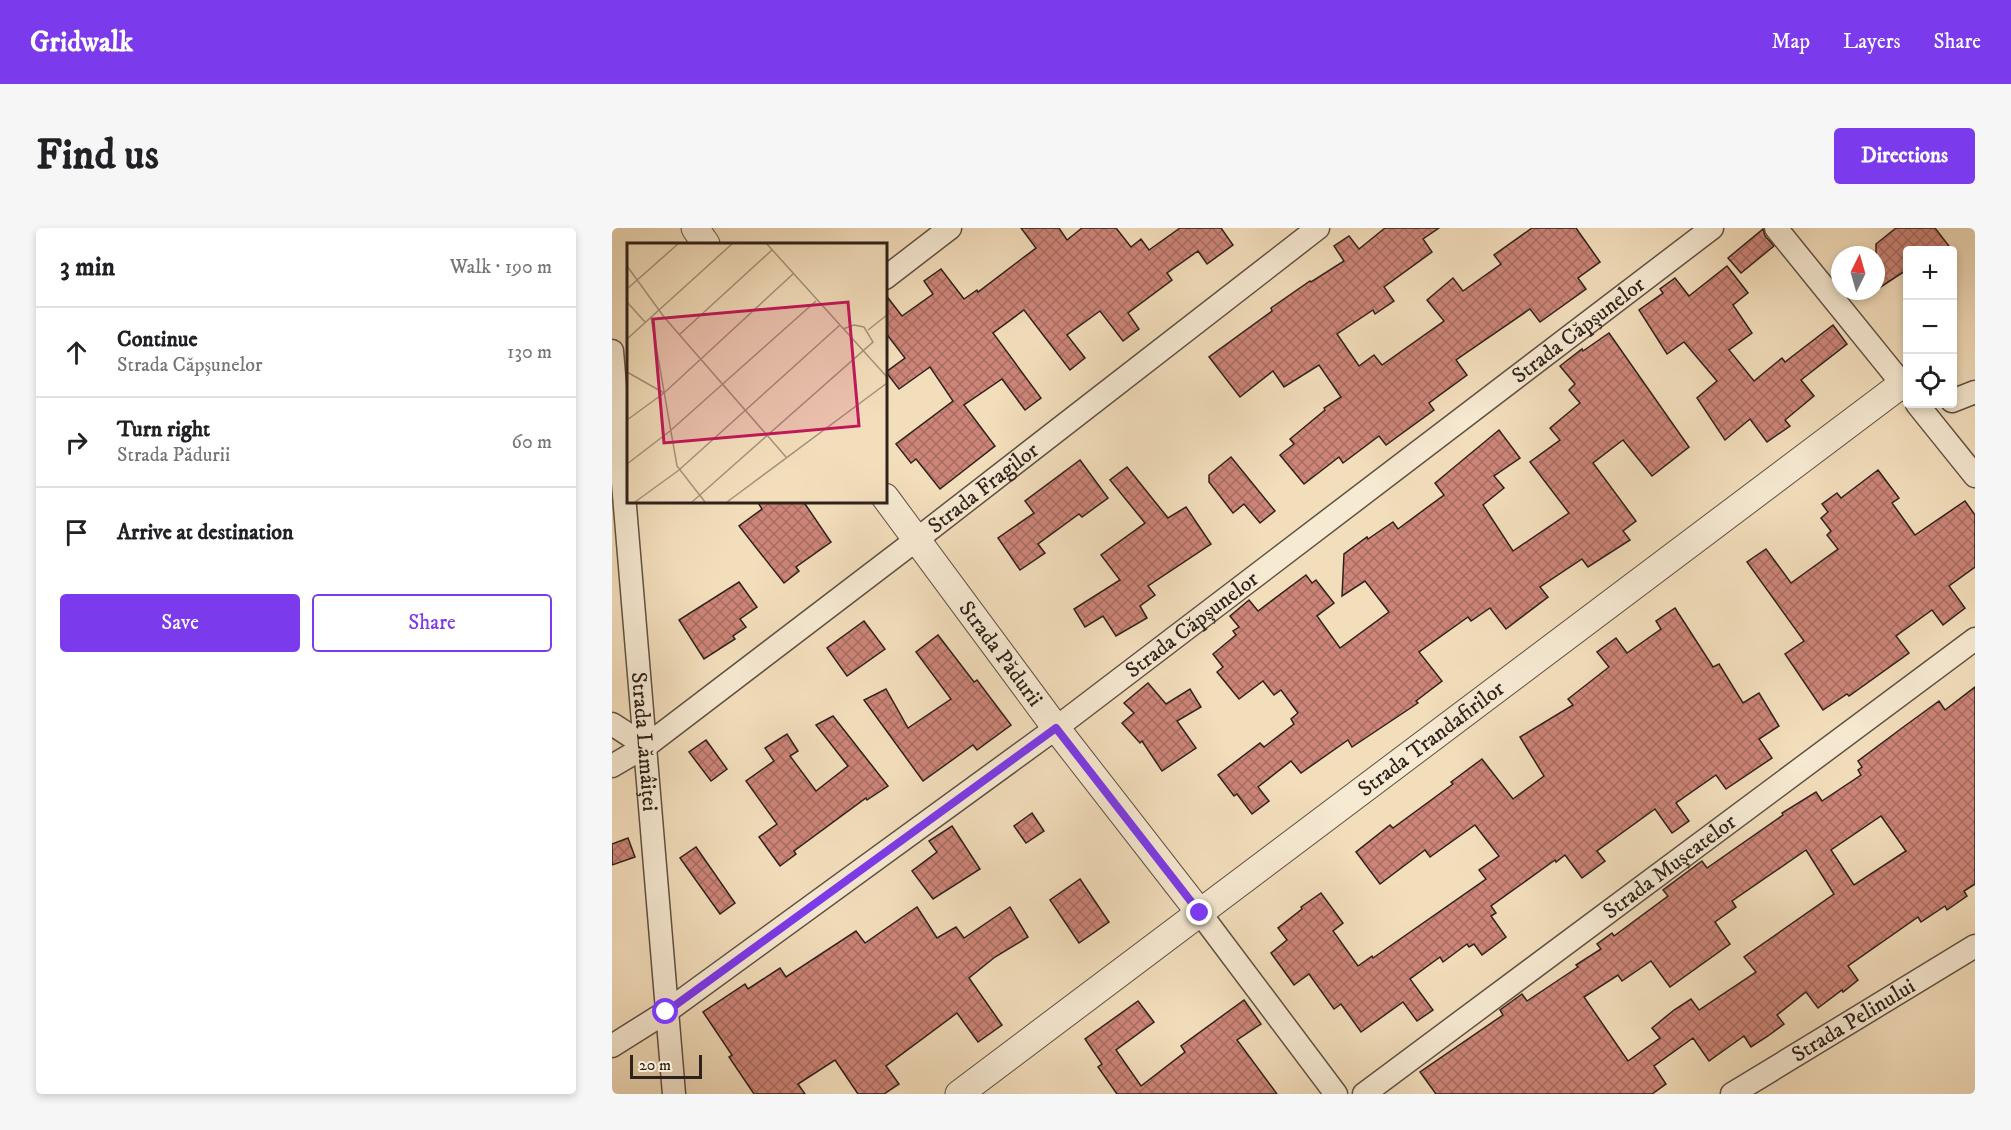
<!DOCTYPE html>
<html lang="en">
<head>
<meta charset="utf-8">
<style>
	:root { --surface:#fff; --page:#f6f6f6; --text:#202124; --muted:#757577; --line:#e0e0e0; --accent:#7c3aed }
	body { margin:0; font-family:"IM FELL DW Pica",serif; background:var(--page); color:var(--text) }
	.controls { position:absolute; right:18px; top:18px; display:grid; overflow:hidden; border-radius:6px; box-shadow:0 3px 9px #0003 }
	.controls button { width:54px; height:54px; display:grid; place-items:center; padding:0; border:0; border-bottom:2px solid var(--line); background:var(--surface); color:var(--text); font:30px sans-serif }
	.compass { position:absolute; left:1219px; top:18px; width:54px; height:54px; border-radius:50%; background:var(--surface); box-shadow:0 3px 9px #0003; rotate:5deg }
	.scale { position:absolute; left:18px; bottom:15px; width:72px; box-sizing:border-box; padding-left:6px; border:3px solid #2f221c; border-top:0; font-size:16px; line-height:21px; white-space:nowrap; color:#2f221c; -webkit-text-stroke:4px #f7ead3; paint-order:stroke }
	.stop { position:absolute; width:18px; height:18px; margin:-14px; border:4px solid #7c3aed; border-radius:50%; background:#fff }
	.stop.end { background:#7c3aed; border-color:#fff; box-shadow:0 2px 6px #0008 }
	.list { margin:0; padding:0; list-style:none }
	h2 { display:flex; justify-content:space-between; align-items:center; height:78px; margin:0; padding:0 24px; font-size:26px }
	h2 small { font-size:20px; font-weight:400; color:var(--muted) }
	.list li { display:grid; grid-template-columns:39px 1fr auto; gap:18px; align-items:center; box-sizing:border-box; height:90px; padding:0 24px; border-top:2px solid var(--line) }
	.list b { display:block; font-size:22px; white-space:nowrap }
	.list p { margin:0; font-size:20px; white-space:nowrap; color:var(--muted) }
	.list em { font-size:20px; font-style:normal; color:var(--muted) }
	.actions { display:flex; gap:12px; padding:18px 24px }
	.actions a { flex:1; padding:14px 0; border:2px solid var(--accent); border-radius:6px; text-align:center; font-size:21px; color:var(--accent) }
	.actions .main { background:var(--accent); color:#fff }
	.icon { flex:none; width:33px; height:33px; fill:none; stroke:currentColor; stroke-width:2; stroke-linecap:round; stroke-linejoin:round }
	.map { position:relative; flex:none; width:1363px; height:866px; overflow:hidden; border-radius:6px }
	header { display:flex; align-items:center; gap:36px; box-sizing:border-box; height:84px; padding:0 30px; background:var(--accent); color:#fff }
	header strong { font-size:28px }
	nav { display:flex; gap:33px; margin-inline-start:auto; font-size:21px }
	.intro { display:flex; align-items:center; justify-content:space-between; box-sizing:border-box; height:144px; padding:0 36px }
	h1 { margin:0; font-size:42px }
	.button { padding:15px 27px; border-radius:6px; background:var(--accent); color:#fff; font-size:21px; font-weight:700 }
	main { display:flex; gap:36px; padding:0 36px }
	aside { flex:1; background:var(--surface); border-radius:6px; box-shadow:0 3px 9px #0003 }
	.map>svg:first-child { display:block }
	.building { fill:url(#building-cross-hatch); stroke:#2f221c; stroke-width:1.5; fill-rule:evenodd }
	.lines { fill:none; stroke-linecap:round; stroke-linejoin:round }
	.minor-casing { stroke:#605144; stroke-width:25 }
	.tertiary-casing { stroke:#605144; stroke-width:29 }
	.minor { stroke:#f7ead3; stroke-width:22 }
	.tertiary { stroke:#f7ead3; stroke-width:27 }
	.route { stroke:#7c3aed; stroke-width:8 }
	.labels { text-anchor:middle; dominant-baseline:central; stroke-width:4.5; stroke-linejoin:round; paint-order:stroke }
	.street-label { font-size:22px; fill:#2f221c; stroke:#f7ead3 }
	.inset-road { fill:none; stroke:#a5937c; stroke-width:1.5 }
	.view { fill:#c2185b; fill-opacity:0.15; stroke:#c2185b; stroke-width:3 }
	.inset-edge { fill:none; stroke:#2f221c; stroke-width:3 }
</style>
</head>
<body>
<header>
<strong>Gridwalk</strong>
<nav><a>Map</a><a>Layers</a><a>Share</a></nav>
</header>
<div class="intro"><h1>Find us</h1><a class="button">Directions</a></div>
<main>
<aside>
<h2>3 min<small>Walk · 190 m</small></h2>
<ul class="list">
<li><svg class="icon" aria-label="ahead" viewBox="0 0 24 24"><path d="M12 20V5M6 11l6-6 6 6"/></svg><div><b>Continue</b><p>Strada Căpșunelor</p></div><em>130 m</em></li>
<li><svg class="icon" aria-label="right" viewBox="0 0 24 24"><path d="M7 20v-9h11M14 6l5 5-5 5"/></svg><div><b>Turn right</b><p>Strada Pădurii</p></div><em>60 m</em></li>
<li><svg class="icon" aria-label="arrive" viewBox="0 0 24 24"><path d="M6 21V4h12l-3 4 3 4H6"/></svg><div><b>Arrive at destination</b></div></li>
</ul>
<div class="actions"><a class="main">Save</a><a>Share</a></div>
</aside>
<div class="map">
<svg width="1363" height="866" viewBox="0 0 1363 866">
	<defs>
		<pattern id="building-cross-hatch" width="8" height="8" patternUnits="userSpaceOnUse" patternTransform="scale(1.5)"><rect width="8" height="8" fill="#cd8578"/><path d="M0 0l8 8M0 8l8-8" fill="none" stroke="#a76c62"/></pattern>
	</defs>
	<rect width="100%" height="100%" fill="#f3debc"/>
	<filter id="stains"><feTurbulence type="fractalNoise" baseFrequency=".00333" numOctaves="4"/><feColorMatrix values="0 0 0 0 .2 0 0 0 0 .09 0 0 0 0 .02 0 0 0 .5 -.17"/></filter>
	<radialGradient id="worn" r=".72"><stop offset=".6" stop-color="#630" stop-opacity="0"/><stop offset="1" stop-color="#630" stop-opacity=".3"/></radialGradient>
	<g class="building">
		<path d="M 409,0 L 447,0 L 455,12 L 470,0 L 504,0 L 519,19 L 529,11 L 537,22 L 568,0 L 609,0 L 621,17 L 595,36 L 586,23 L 555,45 L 560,52 L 516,85 L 527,101 L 511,113 L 488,83 L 455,107 L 473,130 L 458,142 L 412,82 L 381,105 L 429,170 L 413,182 L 390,151 L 352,177 L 383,218 L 328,261 L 304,231 L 299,235 L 284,216 L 341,173 L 318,139 L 287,161 L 274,144 L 293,130 L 273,104 L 273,66 L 290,88 L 321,66 L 312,53 L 329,41 L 352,71 L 365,62 L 366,64 L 424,20 Z"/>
		<path d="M 773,0 L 827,0 L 811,11 L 820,24 L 772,59 L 782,73 L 763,86 L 761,82 L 725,106 L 747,138 L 762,127 L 770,137 L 832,93 L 815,72 L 841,50 L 851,63 L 889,36 L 882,27 L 920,0 L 964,0 L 988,34 L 966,50 L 974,61 L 928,94 L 918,81 L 844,132 L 855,147 L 817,175 L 822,182 L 774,217 L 767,208 L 731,235 L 727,229 L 692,256 L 668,227 L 682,216 L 678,211 L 713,182 L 712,180 L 729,169 L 707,137 L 672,159 L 661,143 L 628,169 L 597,129 L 660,83 L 659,80 L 698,53 L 699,54 L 732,33 L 722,18 L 737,8 L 747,21 Z"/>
		<path d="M 1284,0 L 1323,0 L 1340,22 L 1296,22 L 1296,41 L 1264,62 L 1264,16 Z"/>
		<path d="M 1151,1 L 1153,8 L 1162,18 L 1129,45 L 1116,30 Z"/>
		<path d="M 1115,38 L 1136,65 L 1121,77 L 1140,105 L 1117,122 L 1142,153 L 1170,130 L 1173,134 L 1221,97 L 1235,116 L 1189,152 L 1202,168 L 1173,192 L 1178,198 L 1155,214 L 1138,191 L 1113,212 L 1085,170 L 1105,153 L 1072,114 L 1055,126 L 1027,82 L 1051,65 L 1048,61 L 1063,50 L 1077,68 Z"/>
		<path d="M 997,105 L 1077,219 L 1040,248 L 1011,212 L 981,235 L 1024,293 L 1011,303 L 1018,312 L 976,339 L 970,331 L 928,359 L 936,369 L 894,401 L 878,380 L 859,393 L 856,389 L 807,424 L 830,453 L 804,473 L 806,475 L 740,519 L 736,512 L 689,545 L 679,533 L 646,559 L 657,573 L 640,586 L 625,566 L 622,568 L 606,547 L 648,515 L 652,519 L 682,496 L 679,491 L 686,485 L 669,462 L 662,467 L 651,453 L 627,471 L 605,444 L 611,439 L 601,426 L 624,407 L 621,403 L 627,399 L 618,388 L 637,372 L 646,383 L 694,347 L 700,355 L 704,352 L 722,375 L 705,388 L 728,420 L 777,384 L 753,353 L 730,368 L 732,326 L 755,309 L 756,311 L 781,294 L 786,301 L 832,267 L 823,255 L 887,202 L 908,230 L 882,248 L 892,260 L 871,277 L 901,323 L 957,285 L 918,234 L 948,212 L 938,200 L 968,175 L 957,162 L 963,156 L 948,138 L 970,121 L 971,123 Z"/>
		<path d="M 619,229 L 663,283 L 648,295 L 632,276 L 621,285 L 597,254 L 597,247 Z"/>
		<path d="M 468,232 L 496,270 L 470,289 L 467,286 L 426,316 L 433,325 L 408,342 L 386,310 L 422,285 L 413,273 Z"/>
		<path d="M 515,239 L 556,290 L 574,279 L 599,316 L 536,358 L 543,367 L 528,378 L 535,390 L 504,408 L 491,388 L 473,399 L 462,381 L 508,352 L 489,327 L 533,295 L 498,252 Z"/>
		<path d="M 1266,242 L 1287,270 L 1280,275 L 1303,307 L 1353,273 L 1363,287 L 1363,339 L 1337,358 L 1353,380 L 1331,397 L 1320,382 L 1284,408 L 1297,425 L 1237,468 L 1235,466 L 1211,482 L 1173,426 L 1192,413 L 1135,334 L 1154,321 L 1179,355 L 1226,321 L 1215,307 L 1219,303 L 1209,290 L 1216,284 L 1210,276 L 1225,265 L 1229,270 Z"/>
		<path d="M 145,273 L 191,273 L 219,314 L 184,339 L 187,343 L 172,355 L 127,298 L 150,281 Z"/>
		<path d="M 127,354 L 145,379 L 128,391 L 134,399 L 121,408 L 123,411 L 92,431 L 67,392 Z"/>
		<path d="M 1063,380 L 1101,439 L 1107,436 L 1131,475 L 1147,465 L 1167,498 L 1147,511 L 1160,530 L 1114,561 L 1104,547 L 1064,575 L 1077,593 L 1060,605 L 1043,581 L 985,623 L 993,633 L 970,650 L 953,627 L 944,634 L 943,632 L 879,678 L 884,685 L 879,688 L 894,709 L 870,727 L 862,716 L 857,719 L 855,716 L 831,734 L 828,729 L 798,751 L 821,782 L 805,793 L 791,774 L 749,804 L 729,776 L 722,781 L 697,746 L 682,757 L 659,725 L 675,712 L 666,700 L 690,681 L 689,679 L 709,665 L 731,695 L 721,703 L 746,738 L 760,728 L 761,730 L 874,651 L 867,642 L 887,628 L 863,597 L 818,629 L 813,622 L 768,656 L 744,624 L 778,597 L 781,600 L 841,556 L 839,554 L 870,531 L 901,571 L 932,548 L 908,509 L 961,477 L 956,471 L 997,439 L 985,424 L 1004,410 L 1015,425 L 1049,401 L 1044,393 Z"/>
		<path d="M 252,393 L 273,421 L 235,448 L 215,420 Z"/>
		<path d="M 326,407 L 362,454 L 365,452 L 399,497 L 365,522 L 361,517 L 311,553 L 252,472 L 274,461 L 296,500 L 339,471 L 304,424 Z"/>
		<path d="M 536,455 L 554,476 L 578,461 L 589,479 L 565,493 L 584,520 L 550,543 L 530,513 L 528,515 L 510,495 L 522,485 L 512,475 Z"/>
		<path d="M 1363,459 L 1363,656 L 1352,663 L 1355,668 L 1335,682 L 1333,678 L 1309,694 L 1306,689 L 1236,738 L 1246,752 L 1231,764 L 1230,762 L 1206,780 L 1194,764 L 1165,787 L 1172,796 L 1156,808 L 1139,819 L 1132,808 L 1097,833 L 1081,810 L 1042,838 L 1054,856 L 1040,866 L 824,866 L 808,844 L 891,787 L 888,782 L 910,766 L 915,773 L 966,739 L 964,737 L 989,721 L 985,716 L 1000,705 L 1002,708 L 1056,668 L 1051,662 L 1090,633 L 1095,640 L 1171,587 L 1170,585 L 1204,564 L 1210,573 L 1249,547 L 1246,542 L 1250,539 L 1246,533 L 1290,500 L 1327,473 L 1333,482 ZM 1269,588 L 1294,623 L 1242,657 L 1219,622 ZM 1194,622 L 1222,666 L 1132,729 L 1144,744 L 1087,782 L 1079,771 L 1062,782 L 1040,800 L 1048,810 L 1016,833 L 972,769 L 1006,747 L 1010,753 L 1039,733 L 1058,759 L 1118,716 L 1103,694 L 1124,679 L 1120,673 Z"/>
		<path d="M 221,488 L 276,558 L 255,572 L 254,570 L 182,623 L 184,626 L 168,638 L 147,609 L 165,596 L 134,553 L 162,533 L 153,520 L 175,506 L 186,523 L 178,528 L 204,563 L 236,538 L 204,497 Z"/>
		<path d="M 94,512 L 115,541 L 99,553 L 77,524 Z"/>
		<path d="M 420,585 L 432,603 L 414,615 L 402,598 Z"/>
		<path d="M 340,598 L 368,641 L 321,671 L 300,643 L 325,624 L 317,613 Z"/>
		<path d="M 16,610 L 23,629 L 0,637 L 0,616 Z"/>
		<path d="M 84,619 L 123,675 L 108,686 L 68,630 Z"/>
		<path d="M 468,651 L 497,694 L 467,715 L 438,672 Z"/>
		<path d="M 305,679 L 325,710 L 344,699 L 352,710 L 398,679 L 416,709 L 383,729 L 357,750 L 390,797 L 366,814 L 345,785 L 274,838 L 287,856 L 272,866 L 246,866 L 223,832 L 186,856 L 193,866 L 142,866 L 117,829 L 120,827 L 91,784 L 133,756 L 136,761 L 168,740 L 174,749 L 244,703 L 253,715 Z"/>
		<path d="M 632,772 L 649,796 L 625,812 L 665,866 L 505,866 L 486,839 L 490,836 L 473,811 L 526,773 L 542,794 L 504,822 L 529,858 L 573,824 L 569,818 Z"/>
	</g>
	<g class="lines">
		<g class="minor-casing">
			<g id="minor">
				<path d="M 1164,0 L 1296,163"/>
				<path d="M 273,50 L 338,0"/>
				<path id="s1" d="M 0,123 L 62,866"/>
				<path d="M 1340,173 L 1363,164"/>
				<path d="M 1305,176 L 1363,248"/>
				<path d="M 0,496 L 34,518"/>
				<path id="s2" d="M 0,538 L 34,518 L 304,312 L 706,0"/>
				<path d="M 588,685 L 724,866"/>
				<path id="s3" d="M 0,818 L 54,784 L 444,500 L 1100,0"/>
				<path id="s4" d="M 752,866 L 1363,411"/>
				<path id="s5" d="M 1120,866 L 1363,718"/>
			</g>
		</g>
		<g class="tertiary-casing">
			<g id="tertiary">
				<path d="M 83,0 L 94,16"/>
				<path id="s6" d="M 273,269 L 444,500 L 588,685"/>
				<path id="s7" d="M 347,866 L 1290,156"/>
			</g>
		</g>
		<use href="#minor" class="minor"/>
		<use href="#tertiary" class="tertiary"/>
	</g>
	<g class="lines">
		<path class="route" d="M 54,784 L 444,500 L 588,685"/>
	</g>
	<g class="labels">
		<g class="street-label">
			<text stroke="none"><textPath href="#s3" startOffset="1203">Strada Căpșunelor</textPath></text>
			<text stroke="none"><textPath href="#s2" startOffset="464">Strada Fragilor</textPath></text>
			<text stroke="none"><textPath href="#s3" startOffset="717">Strada Căpșunelor</textPath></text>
			<text stroke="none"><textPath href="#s6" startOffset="195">Strada Pădurii</textPath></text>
			<text stroke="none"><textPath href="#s1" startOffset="392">Strada Lămâiței</textPath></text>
			<text stroke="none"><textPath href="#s7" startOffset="591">Strada Trandafirilor</textPath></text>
			<text stroke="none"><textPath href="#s4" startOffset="381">Strada Mușcatelor</textPath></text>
			<text stroke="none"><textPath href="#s5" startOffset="142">Strada Pelinului</textPath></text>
		</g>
	</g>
	<g transform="translate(15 15)">
		<rect width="260" height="260" fill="#f3debc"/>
		<path class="inset-road" d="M 139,0 L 260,134M 0,23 L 37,74 L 159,214M 0,46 L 52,0M 0,59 L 18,79M 24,74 L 50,223 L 78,259M 241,87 L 260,72M 52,92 L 145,7M 0,96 L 106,0M 0,129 L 37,150M 0,177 L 37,150 L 166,31M 0,221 L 43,188 L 189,58M 8,259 L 52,227 L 213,82M 65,259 L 246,99 L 237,84 L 227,82 L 216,86M 100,259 L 260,140"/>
		<path class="view" d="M 221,59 L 232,183 L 37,200 L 26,76 Z"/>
		<rect width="260" height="260" class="inset-edge"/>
	</g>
	<rect width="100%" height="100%" filter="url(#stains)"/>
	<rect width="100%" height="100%" fill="url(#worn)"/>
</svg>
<div class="controls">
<button>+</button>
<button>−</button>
<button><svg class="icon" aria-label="locate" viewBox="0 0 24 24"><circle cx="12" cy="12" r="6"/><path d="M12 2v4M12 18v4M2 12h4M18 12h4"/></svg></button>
</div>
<svg class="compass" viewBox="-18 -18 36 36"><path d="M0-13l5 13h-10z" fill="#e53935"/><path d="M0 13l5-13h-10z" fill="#757577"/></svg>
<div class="scale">20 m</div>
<div class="stop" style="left:54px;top:784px"></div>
<div class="stop end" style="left:588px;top:685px"></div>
</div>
</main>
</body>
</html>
